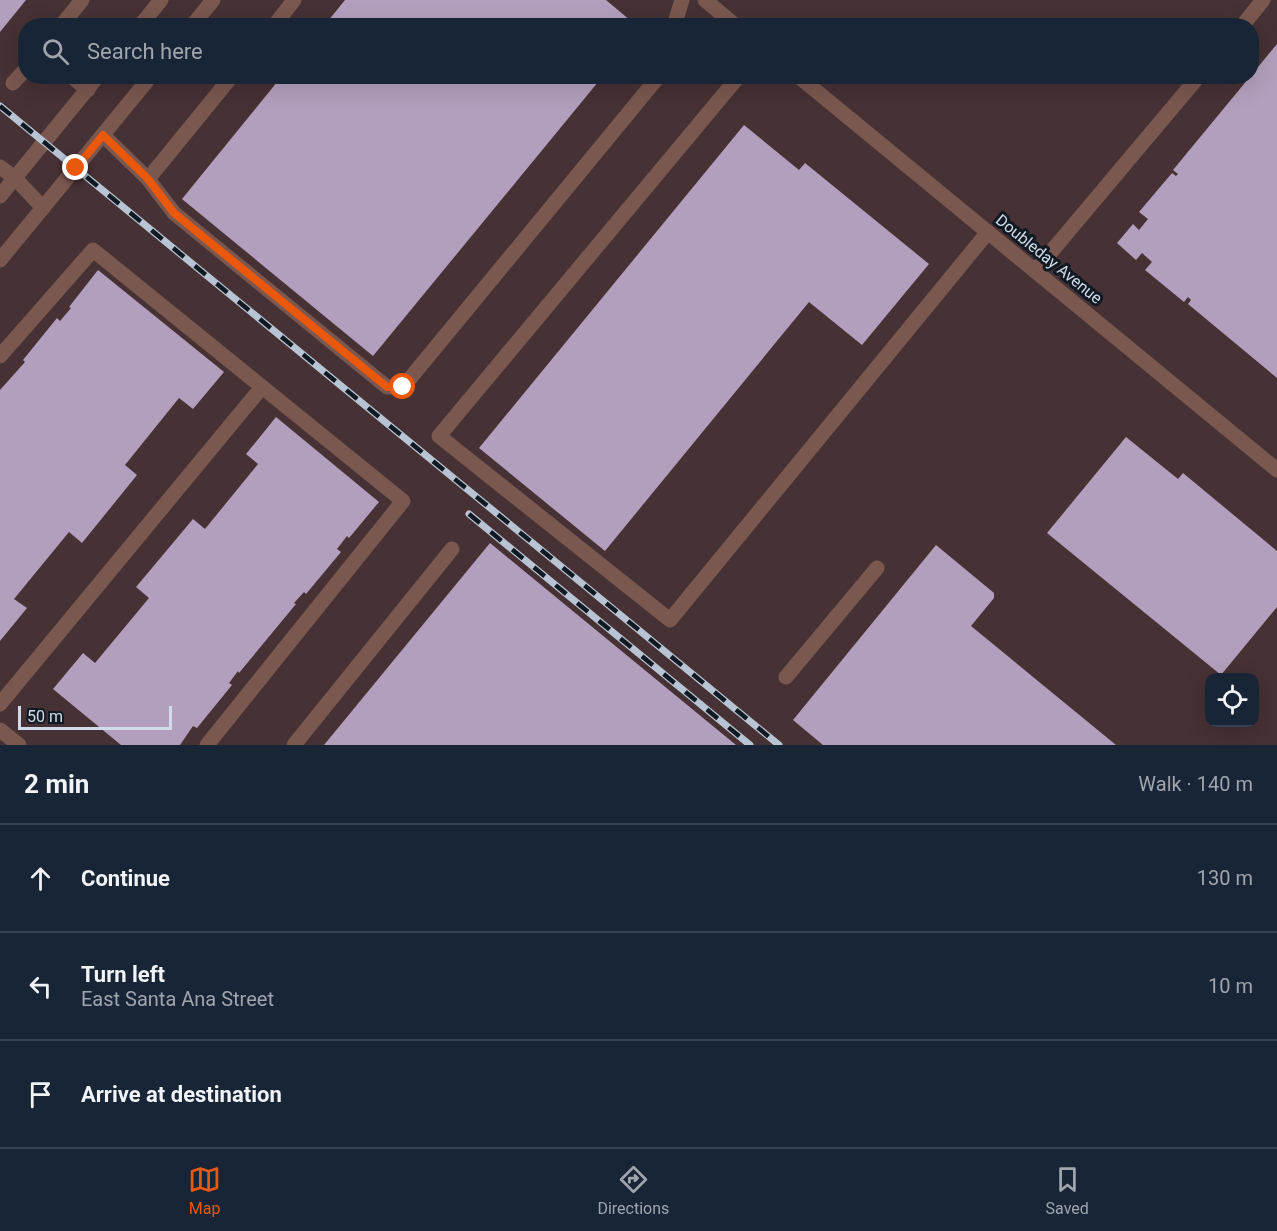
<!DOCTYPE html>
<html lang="en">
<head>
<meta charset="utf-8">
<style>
	:root { --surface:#182536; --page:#253142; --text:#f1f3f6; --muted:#9fa5ad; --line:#364251; --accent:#ea580c }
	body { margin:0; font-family:Roboto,sans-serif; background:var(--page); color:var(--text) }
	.controls { position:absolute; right:18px; bottom:18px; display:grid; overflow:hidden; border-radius:12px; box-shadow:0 6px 24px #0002 }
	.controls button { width:54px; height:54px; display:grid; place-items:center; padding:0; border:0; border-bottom:2px solid var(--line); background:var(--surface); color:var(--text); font:30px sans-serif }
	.scale { position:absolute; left:18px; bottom:15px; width:154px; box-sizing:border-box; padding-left:6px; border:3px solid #d1dceb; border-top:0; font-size:16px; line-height:21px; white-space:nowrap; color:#d1dceb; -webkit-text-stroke:4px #111923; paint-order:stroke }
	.stop { position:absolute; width:18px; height:18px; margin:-14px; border:4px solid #ea580c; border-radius:50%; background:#fff }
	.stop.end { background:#ea580c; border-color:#fff; box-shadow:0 2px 6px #0008 }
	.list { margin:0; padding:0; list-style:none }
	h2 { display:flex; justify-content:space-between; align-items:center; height:78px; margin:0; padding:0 24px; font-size:26px }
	h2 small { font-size:20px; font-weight:400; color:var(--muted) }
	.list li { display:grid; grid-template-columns:39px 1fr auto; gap:18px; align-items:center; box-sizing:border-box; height:108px; padding:0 24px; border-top:2px solid var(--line) }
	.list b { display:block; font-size:22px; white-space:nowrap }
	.list p { margin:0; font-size:20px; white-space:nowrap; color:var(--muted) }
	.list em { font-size:20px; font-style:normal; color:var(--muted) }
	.icon { flex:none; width:33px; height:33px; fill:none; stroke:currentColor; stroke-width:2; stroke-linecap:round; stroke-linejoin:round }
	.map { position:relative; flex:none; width:1277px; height:745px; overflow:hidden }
	.search { position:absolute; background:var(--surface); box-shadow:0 6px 24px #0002; left:18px; right:18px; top:18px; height:66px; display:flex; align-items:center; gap:15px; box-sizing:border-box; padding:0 21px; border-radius:24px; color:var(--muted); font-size:22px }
	.sheet { height:402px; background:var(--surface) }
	nav { display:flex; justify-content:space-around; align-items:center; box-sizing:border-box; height:84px; border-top:2px solid var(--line); background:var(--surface); font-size:16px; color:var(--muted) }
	nav a { display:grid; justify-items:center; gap:3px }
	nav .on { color:var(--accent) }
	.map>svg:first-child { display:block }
	.industrial { fill:#463134; fill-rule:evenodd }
	.building { fill:#b29fbd }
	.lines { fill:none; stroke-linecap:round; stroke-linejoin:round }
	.minor { stroke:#7a5850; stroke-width:15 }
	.rail-casing { stroke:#b8c4d4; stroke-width:7 }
	.rail { stroke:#111923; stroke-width:4.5; stroke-dasharray:14; stroke-linecap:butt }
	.route { stroke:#ea580c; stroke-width:8 }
	.labels { text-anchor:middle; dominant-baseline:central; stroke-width:6; stroke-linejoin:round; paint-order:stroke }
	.street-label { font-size:16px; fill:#d1dceb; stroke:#111923 }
</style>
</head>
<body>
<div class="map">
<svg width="1277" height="745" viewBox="0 0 1277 745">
	<rect width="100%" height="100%" fill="#203148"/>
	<path class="industrial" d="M 0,0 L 1277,0 L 1277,745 L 0,745 ZM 26,26 L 1252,26 L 1252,76 L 26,76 ZM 1210,678 L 1254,678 L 1254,722 L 1210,722 Z"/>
	<g class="building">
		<path d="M 0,0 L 26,0 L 0,32 Z"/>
		<path d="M 345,0 L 606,0 L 637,26 L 324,26 Z"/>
		<path d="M 1277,44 L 1277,378 L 1188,304 L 1191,300 L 1188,297 L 1184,302 L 1145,270 L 1152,262 L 1142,253 L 1136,260 L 1117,243 L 1133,224 L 1139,230 L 1148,219 L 1139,212 L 1172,173 L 1176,176 L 1178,174 L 1173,170 Z"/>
		<path d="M 282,76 L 603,76 L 373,356 L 182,199 Z"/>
		<path d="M 744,125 L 799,170 L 805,163 L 929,264 L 862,345 L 809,302 L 605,551 L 479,448 Z"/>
		<path d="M 98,270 L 224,372 L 193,409 L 179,398 L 125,465 L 137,475 L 82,543 L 69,532 L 14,599 L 27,608 L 0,641 L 0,390 L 25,362 L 23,360 L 57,318 L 60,321 L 71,308 L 69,307 Z"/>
		<path d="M 276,417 L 379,502 L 349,538 L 347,536 L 337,549 L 341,552 L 306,594 L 304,592 L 294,603 L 296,604 L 239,673 L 238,671 L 229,683 L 232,685 L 197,728 L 193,726 L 180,745 L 121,745 L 53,689 L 83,653 L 95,663 L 149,598 L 136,587 L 193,519 L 205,529 L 258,464 L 246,454 Z"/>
		<path d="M 1126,437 L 1178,479 L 1183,473 L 1277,551 L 1277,607 L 1221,675 L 1047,533 Z"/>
		<path d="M 490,543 L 736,745 L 324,745 Z"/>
		<path d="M 936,545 L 994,593 L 994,598 L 971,626 L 1116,745 L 823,745 L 793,720 Z"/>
	</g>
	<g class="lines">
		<g class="minor">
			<path d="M 705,0 L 736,26"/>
			<path d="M 61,26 L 82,0"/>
			<path d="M 140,26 L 161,0"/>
			<path d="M 192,26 L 213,0"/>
			<path d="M 274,26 L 294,0"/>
			<path d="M 674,26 L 682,0"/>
			<path d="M 1242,26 L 1263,0"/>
			<path d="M 71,76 L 88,90"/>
			<path d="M 739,76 L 439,436 L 670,620 L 988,232"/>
			<path d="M 798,76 L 1277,470"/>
			<path d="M 13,83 L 26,69"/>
			<path d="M 103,135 L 148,179 L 232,76"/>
			<path d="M 0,167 L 15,178 L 43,208"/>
			<path d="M 148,179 L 174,213 L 387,387 L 403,387 L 659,76"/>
			<path d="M 0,196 L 98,76"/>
			<path d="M 0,260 L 151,76"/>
			<path d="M 1035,271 L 1199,76"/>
			<path d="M 0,356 L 93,250 L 403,501 L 207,745"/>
			<path d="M 786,677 L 877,568"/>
			<path d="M 0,704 L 262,387"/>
			<path d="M 0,730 L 19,745"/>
			<path d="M 294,745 L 452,549"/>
		</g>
		<g class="rail-casing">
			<g id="rail">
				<path d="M 0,106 L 779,745"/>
				<path d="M 469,514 L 750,745"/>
			</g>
		</g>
		<use href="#rail" class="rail"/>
	</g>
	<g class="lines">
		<path class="route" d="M 76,168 L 103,135 L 148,179 L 174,213 L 387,387 L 403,387"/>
	</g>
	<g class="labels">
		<g class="street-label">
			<text transform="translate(1049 259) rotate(39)">Doubleday Avenue</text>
		</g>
	</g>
</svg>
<div class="controls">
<button><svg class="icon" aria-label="locate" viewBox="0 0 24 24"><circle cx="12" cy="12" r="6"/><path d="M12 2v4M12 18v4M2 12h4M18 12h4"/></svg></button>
</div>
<div class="scale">50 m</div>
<div class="stop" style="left:403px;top:387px"></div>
<div class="stop end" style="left:76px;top:168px"></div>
<div class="search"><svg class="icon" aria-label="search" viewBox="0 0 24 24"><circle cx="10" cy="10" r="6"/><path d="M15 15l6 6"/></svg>Search here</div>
</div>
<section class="sheet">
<h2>2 min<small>Walk · 140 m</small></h2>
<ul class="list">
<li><svg class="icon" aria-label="ahead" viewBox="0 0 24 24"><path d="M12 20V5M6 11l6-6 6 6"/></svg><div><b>Continue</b></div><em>130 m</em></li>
<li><svg class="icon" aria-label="left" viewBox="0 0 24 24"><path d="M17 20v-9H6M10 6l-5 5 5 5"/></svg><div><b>Turn left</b><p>East Santa Ana Street</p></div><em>10 m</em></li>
<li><svg class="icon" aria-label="arrive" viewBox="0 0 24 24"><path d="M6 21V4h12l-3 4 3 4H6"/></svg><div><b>Arrive at destination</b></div></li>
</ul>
</section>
<nav>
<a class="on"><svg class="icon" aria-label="map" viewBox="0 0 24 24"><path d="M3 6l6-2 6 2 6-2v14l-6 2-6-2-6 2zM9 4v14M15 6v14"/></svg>Map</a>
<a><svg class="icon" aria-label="directions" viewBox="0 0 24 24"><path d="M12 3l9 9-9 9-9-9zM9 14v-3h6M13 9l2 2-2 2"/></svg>Directions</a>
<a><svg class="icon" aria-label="saved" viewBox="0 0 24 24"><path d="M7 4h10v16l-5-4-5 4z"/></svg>Saved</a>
</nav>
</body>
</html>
